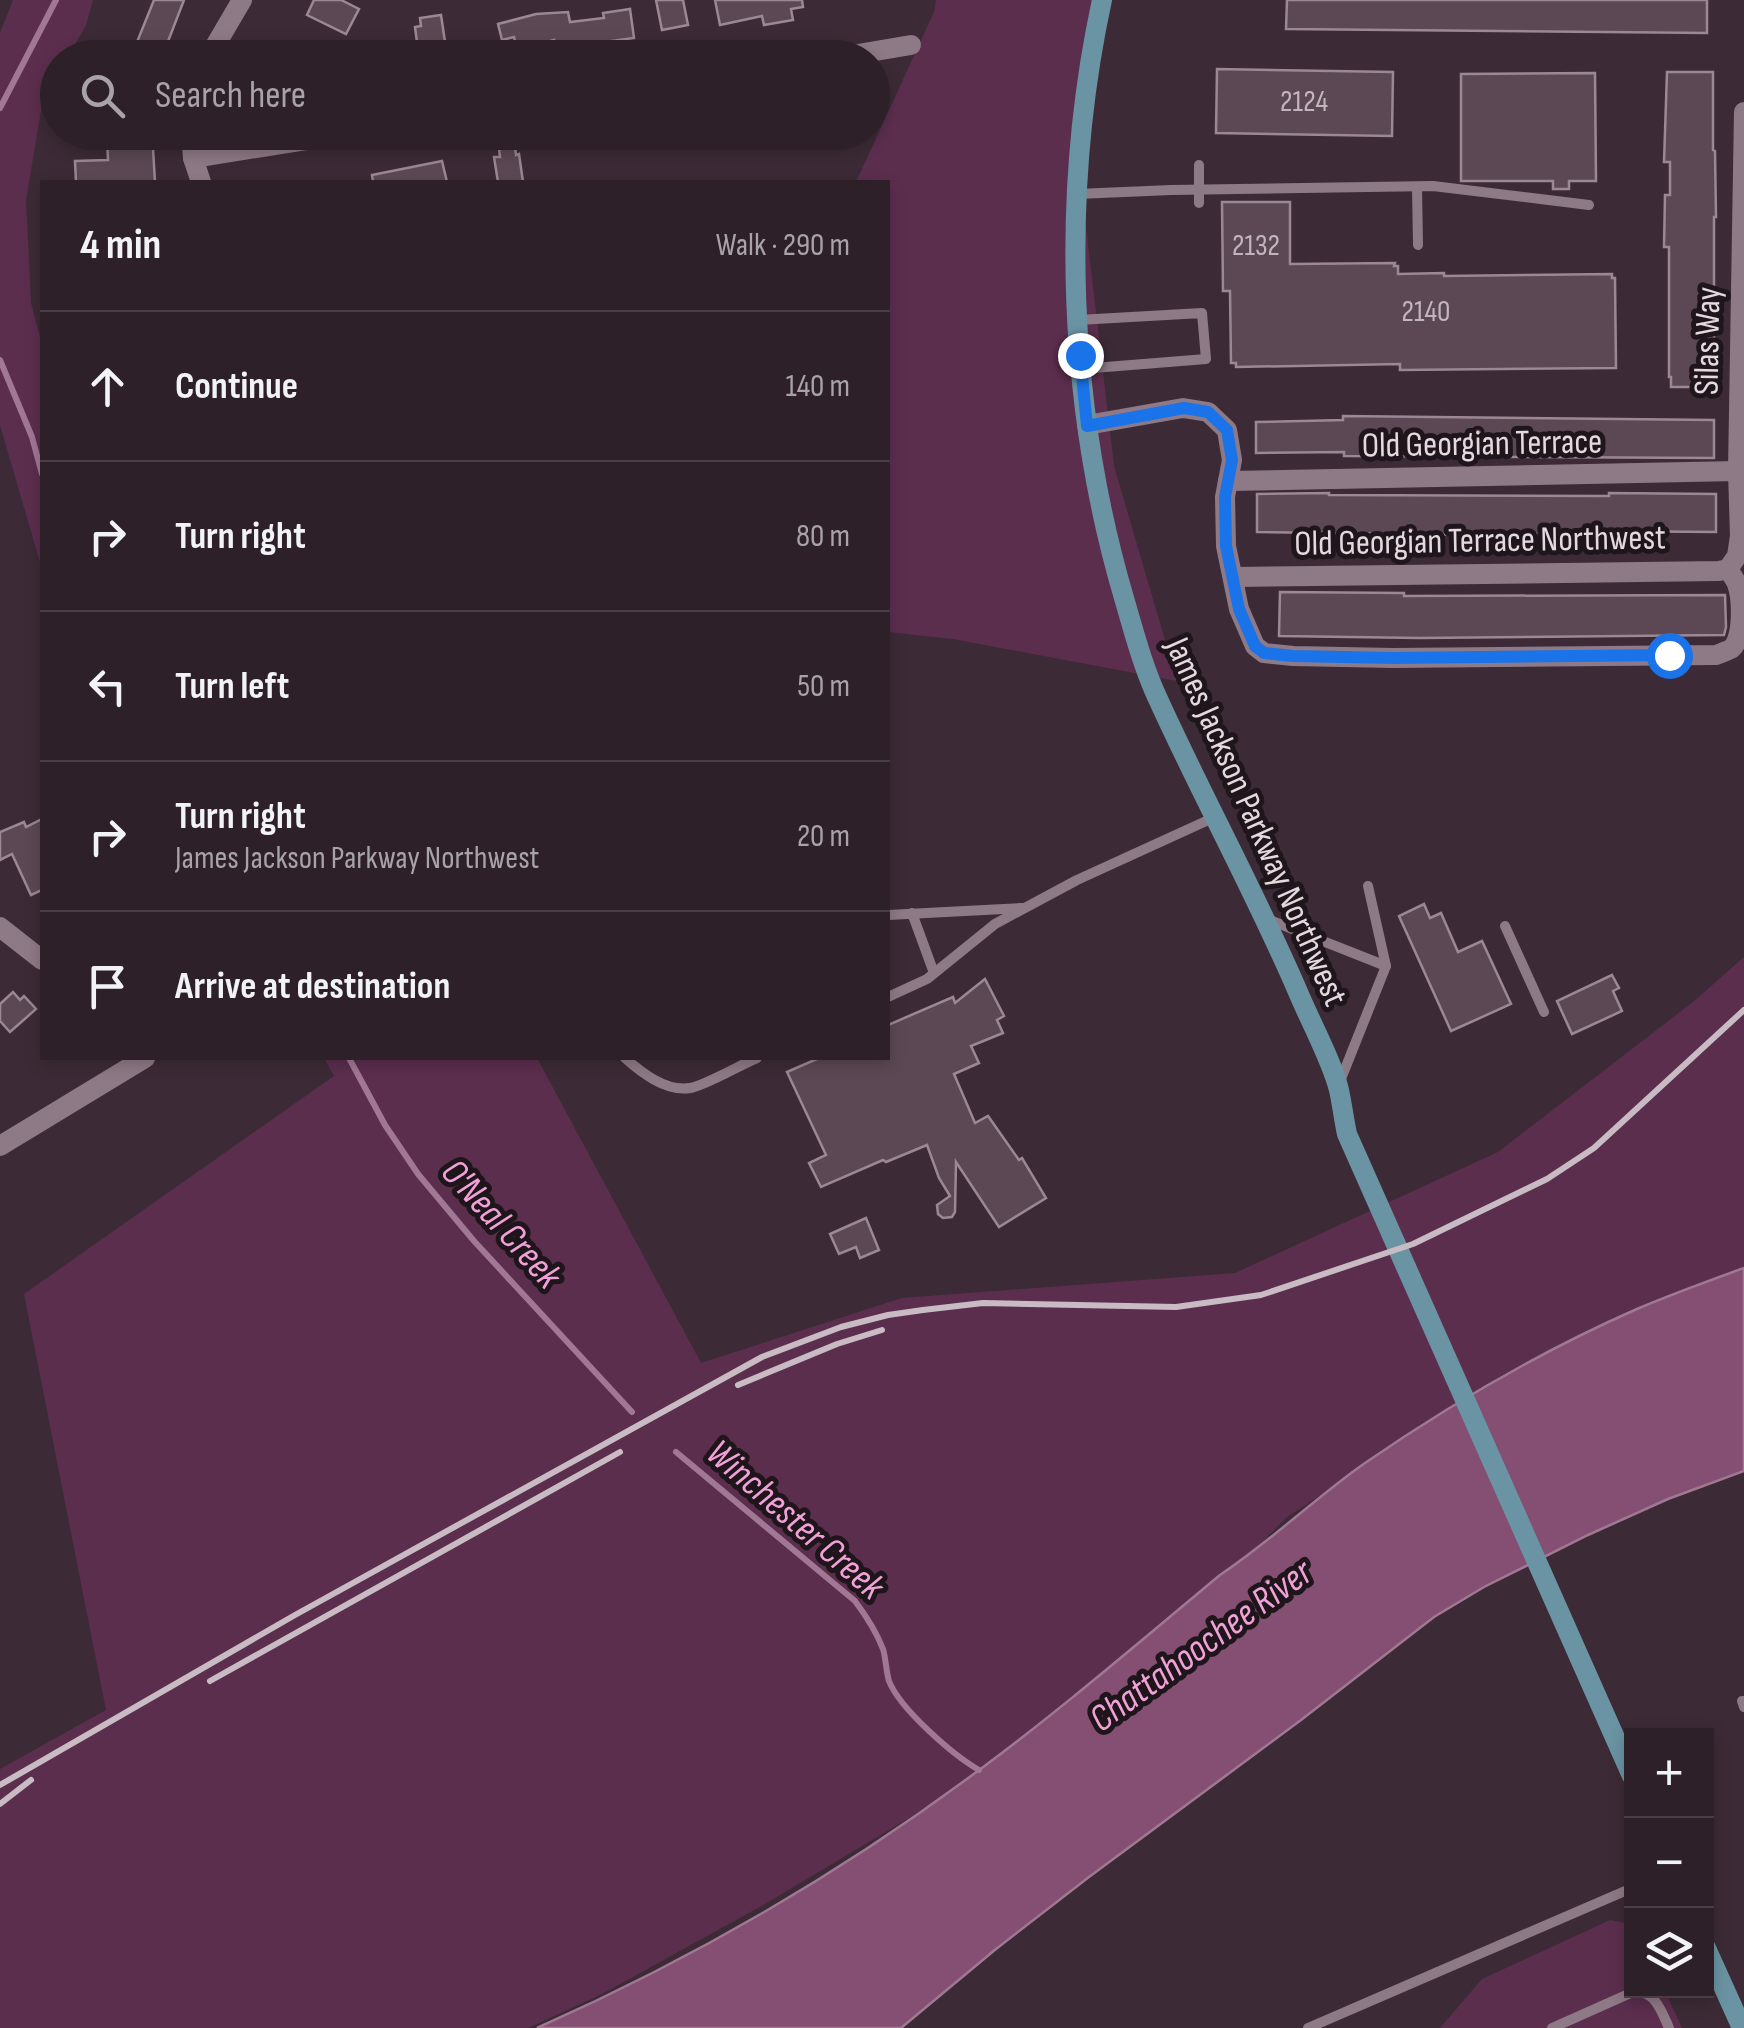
<!DOCTYPE html>
<html lang="en">
<head>
<meta charset="utf-8">
<style>
	:root { --surface:#2d2028; --page:#352830; --text:#f1f3f6; --muted:#a7a3a8; --line:#483e45 }
	body { margin:0; font-family:"Sofia Sans Condensed",sans-serif; background:var(--page); color:var(--text) }
	.controls { position:absolute; right:30px; bottom:30px; display:grid; overflow:hidden; border-radius:0px; box-shadow:0 5px 15px #0003 }
	.controls button { width:90px; height:90px; display:grid; place-items:center; padding:0; border:0; border-bottom:2px solid var(--line); background:var(--surface); color:var(--text); font:50px sans-serif }
	.stop { position:absolute; width:30px; height:30px; margin:-22px; border:8px solid #1a73e8; border-radius:50%; background:#fff }
	.stop.end { background:#1a73e8; border-color:#fff; box-shadow:0 2px 10px #0008 }
	.list { margin:0; padding:0; list-style:none }
	h2 { display:flex; justify-content:space-between; align-items:center; height:130px; margin:0; padding:0 40px; font-size:42px }
	h2 small { font-size:32px; font-weight:400; color:var(--muted) }
	.list li { display:grid; grid-template-columns:65px 1fr auto; gap:30px; align-items:center; box-sizing:border-box; height:150px; padding:0 40px; border-top:2px solid var(--line) }
	.list b { display:block; font-size:38px; white-space:nowrap }
	.list p { margin:0; font-size:32px; white-space:nowrap; color:var(--muted) }
	.list em { font-size:32px; font-style:normal; color:var(--muted) }
	.icon { flex:none; width:55px; height:55px; fill:none; stroke:currentColor; stroke-width:2; stroke-linecap:round; stroke-linejoin:round }
	.map { position:relative; flex:none; width:1744px; height:2028px; overflow:hidden }
	.search { position:absolute; background:var(--surface); box-shadow:0 5px 15px #0003; left:40px; top:40px; width:850px; height:110px; display:flex; align-items:center; gap:25px; box-sizing:border-box; padding:0 35px; border-radius:55px; color:var(--muted); font-size:38px }
	.panel { position:absolute; background:var(--surface); box-shadow:0 5px 15px #0003; left:40px; top:180px; width:850px; height:880px; border-radius:0px }
	.map>svg:first-child { display:block }
	.green { fill:#5c2e4e }
	.water { fill:#844f73; stroke:#a17894; stroke-width:2.5 }
	.lines { fill:none; stroke-linecap:round; stroke-linejoin:round }
	.stream { stroke:#a17894; stroke-width:6 }
	.building { fill:#5b4854; stroke:#9c8794; stroke-width:2.5 }
	.service { stroke:#8e7a87; stroke-width:10 }
	.minor { stroke:#8e7a87; stroke-width:20 }
	.secondary { stroke:#6a94a3; stroke-width:20 }
	.rail { stroke:#c8bbc3; stroke-width:6 }
	.route { stroke:#1a73e8; stroke-width:12 }
	.labels { text-anchor:middle; dominant-baseline:central; stroke-width:10; stroke-linejoin:round; paint-order:stroke }
	.number-label { font-size:30px; fill:#c2b5bd }
	.street-label { font-size:35px; fill:#e5d9e0; stroke:#1e161b }
	.water-label { font-size:38px; font-style:italic; fill:#f1a1d7; stroke:#1e161b }
</style>
</head>
<body>
<div class="map">
<svg width="1744" height="2028" viewBox="0 0 1744 2028">
	<rect width="100%" height="100%" fill="#3c2b36"/>
	<g class="green">
		<path d="M 13,0 L 93,0 L 86,25 L 68,57 L 58,58 L 57,77 L 42,105 L 26,200 L 31,303 L 42,345 L 42,569 L 0,425 L 0,33 Z"/>
		<path d="M 936,0 L 1101,0 L 1081,184 L 1114,466 L 1177,681 L 953,639 L 888,632 L 888,182 L 856,182 L 934,12 Z"/>
		<path d="M 1744,957 L 1744,1291 L 1491,1383 L 1287,1517 L 1100,1704 L 765,1904 L 602,1994 L 528,2028 L 0,2028 L 0,1769 L 106,1710 L 24,1294 L 334,1076 L 324,1058 L 356,1058 L 350,1064 L 360,1058 L 537,1058 L 701,1363 L 902,1298 L 1235,1273 L 1498,1152 L 1693,1002 Z"/>
		<path d="M 1610,1920 L 1631,1924 L 1632,1990 L 1665,1991 L 1682,2028 L 1440,2028 L 1482,1979 Z"/>
	</g>
	<path class="water" d="M 1744,1268 L 1744,1471 L 1668,1499 L 1588,1535 L 1484,1587 L 1434,1617 L 1301,1720 L 1089,1877 L 996,1949 L 901,2028 L 537,2028 C 690,1960 836,1876 971,1776 C 1057,1713 1138,1643 1220,1575 C 1271,1541 1315,1498 1365,1463 C 1451,1404 1541,1351 1637,1309 C 1672,1294 1708,1281 1744,1268 Z"/>
	<g class="lines">
		<g class="stream">
			<path d="M 0,108 L 56,0"/>
			<path d="M 0,360 L 32,437 L 42,474"/>
			<path d="M 349,1058 L 385,1125 L 418,1174 L 474,1241 L 632,1412"/>
			<path d="M 676,1452 L 855,1601 C 867,1617 876,1631 883,1649 C 886,1659 886,1671 889,1681 C 900,1709 953,1755 979,1770"/>
		</g>
	</g>
	<g class="building">
		<path d="M 154,0 L 184,0 L 162,57 L 135,47 Z"/>
		<path d="M 314,0 L 341,0 L 359,9 L 346,34 L 307,15 Z"/>
		<path d="M 656,0 L 683,0 L 688,25 L 662,30 Z"/>
		<path d="M 715,0 L 802,0 L 803,7 L 791,9 L 793,20 L 764,25 L 762,16 L 720,25 Z"/>
		<path d="M 1287,0 L 1707,0 L 1707,33 L 1286,29 Z"/>
		<path d="M 630,9 L 634,38 L 581,45 L 582,50 L 559,53 L 558,43 L 554,43 L 554,40 L 523,49 L 522,44 L 516,46 L 514,37 L 502,40 L 498,24 L 536,14 L 568,12 L 570,22 L 604,18 L 603,13 Z"/>
		<path d="M 441,15 L 447,55 L 419,58 L 415,27 L 421,26 L 420,18 Z"/>
		<path d="M 1217,69 L 1393,72 L 1392,136 L 1216,133 Z"/>
		<path d="M 1667,72 L 1713,72 L 1713,150 L 1715,151 L 1716,217 L 1714,217 L 1714,387 L 1671,387 L 1671,377 L 1669,377 L 1669,247 L 1664,247 L 1665,195 L 1670,195 L 1670,162 L 1664,162 Z"/>
		<path d="M 1595,73 L 1596,181 L 1569,181 L 1569,189 L 1553,189 L 1553,181 L 1461,181 L 1461,74 Z"/>
		<path d="M 110,132 L 152,132 L 155,182 L 76,182 L 75,161 L 108,160 L 107,137 L 110,136 Z"/>
		<path d="M 515,147 L 516,155 L 519,154 L 523,182 L 498,182 L 494,157 L 500,157 L 499,149 Z"/>
		<path d="M 442,161 L 447,182 L 373,182 L 372,175 Z"/>
		<path d="M 1222,202 L 1290,202 L 1290,264 L 1395,263 L 1394,266 L 1398,266 L 1398,274 L 1444,273 L 1444,276 L 1612,274 L 1612,278 L 1615,278 L 1616,368 L 1400,370 L 1400,364 L 1236,367 L 1236,363 L 1231,363 L 1230,291 L 1223,291 Z"/>
		<path d="M 1343,416 L 1714,420 L 1714,458 L 1344,456 L 1344,452 L 1256,453 L 1256,422 L 1343,420 Z"/>
		<path d="M 1329,493 L 1329,495 L 1609,496 L 1609,493 L 1716,494 L 1716,532 L 1592,531 L 1592,534 L 1471,533 L 1471,535 L 1257,532 L 1257,494 Z"/>
		<path d="M 1280,592 L 1404,593 L 1404,596 L 1725,595 L 1726,627 L 1724,635 L 1420,638 L 1279,636 Z"/>
		<path d="M 42,819 L 42,890 L 31,895 L 12,854 L 0,860 L 0,832 L 24,822 L 26,827 Z"/>
		<path d="M 1424,904 L 1430,918 L 1441,913 L 1458,952 L 1482,941 L 1511,1004 L 1451,1031 L 1399,916 Z"/>
		<path d="M 1612,975 L 1619,988 L 1613,991 L 1622,1011 L 1572,1034 L 1557,1001 Z"/>
		<path d="M 985,979 L 1004,1016 L 997,1020 L 1003,1033 L 971,1046 L 979,1063 L 954,1074 L 975,1123 L 988,1116 L 1019,1160 L 1022,1158 L 1046,1198 L 999,1227 L 956,1162 L 955,1212 L 952,1217 L 943,1218 L 938,1214 L 937,1205 L 950,1196 L 939,1178 L 927,1145 L 886,1162 L 883,1160 L 821,1187 L 809,1163 L 826,1155 L 787,1072 L 819,1058 L 888,1058 L 888,1025 L 953,997 L 955,1003 Z"/>
		<path d="M 13,992 L 20,1000 L 24,996 L 36,1009 L 10,1032 L 0,1021 L 0,1004 Z"/>
		<path d="M 866,1218 L 879,1250 L 860,1258 L 856,1247 L 839,1254 L 830,1234 Z"/>
	</g>
	<g class="lines">
		<g class="service">
			<path d="M 1199,165 L 1199,203"/>
			<path d="M 1417,187 L 1418,245"/>
			<path d="M 1077,194 L 1171,190 L 1433,186 L 1589,205"/>
			<path d="M 1078,320 L 1202,313 L 1206,359 L 1081,369"/>
			<path d="M 912,913 L 934,973"/>
			<path d="M 888,915 L 1021,908"/>
			<path d="M 1267,919 L 1386,966"/>
			<path d="M 1505,926 L 1544,1012"/>
			<path d="M 888,997 L 927,979 L 995,924 L 1077,880 L 1215,817"/>
			<path d="M 625,1058 C 642,1073 666,1092 690,1088 C 704,1086 742,1064 757,1058"/>
			<path d="M 1339,1084 L 1386,966 L 1368,886"/>
			<path d="M 1744,1701 L 1742,1701 L 1744,1707"/>
			<path d="M 1308,2028 L 1632,1888"/>
			<path d="M 1552,2028 L 1633,1992 C 1655,1990 1661,2010 1669,2028"/>
		</g>
		<g class="minor">
			<path d="M 208,58 L 242,0"/>
			<path d="M 834,58 L 911,45"/>
			<path d="M 191,132 L 193,158 L 201,182"/>
			<path d="M 193,158 L 356,132"/>
			<path d="M 1087,425 L 1183,408 L 1208,412 L 1227,430 L 1232,460 L 1225,497 L 1226,546 L 1239,609 L 1255,646 L 1264,653 L 1293,656 L 1393,658 L 1716,655 C 1718,654 1730,650 1731,649 C 1744,639 1742,598 1737,584 C 1735,579 1731,574 1728,569"/>
			<path d="M 1228,481 L 1738,471"/>
			<path d="M 1728,569 L 1737,556 L 1740,536 L 1738,471 L 1744,112"/>
			<path d="M 1233,577 L 1719,571 L 1728,569"/>
			<path d="M 0,927 L 42,960"/>
			<path d="M 0,1146 L 145,1058"/>
		</g>
		<g class="secondary">
			<path d="M 1102,0 C 1060,194 1068,408 1124,598 C 1134,632 1143,667 1158,699 C 1203,798 1255,892 1298,992 C 1310,1021 1332,1061 1339,1090 C 1342,1104 1344,1120 1347,1134 L 1632,1776"/>
			<path d="M 1706,1948 L 1742,2028"/>
		</g>
		<g class="rail">
			<path d="M 738,1385 L 837,1344 L 882,1330"/>
			<path d="M 210,1681 L 620,1452"/>
			<path d="M 0,1785 L 295,1615 L 762,1357 L 841,1327 L 888,1315 L 923,1310 L 983,1303 L 1176,1307 L 1261,1295 L 1413,1244 L 1547,1179 L 1594,1148 L 1744,1010"/>
			<path d="M 0,1804 L 31,1780"/>
		</g>
	</g>
	<g class="lines">
		<path class="route" d="M 1080,355 L 1087,426 L 1184,408 L 1208,412 L 1227,430 L 1232,460 L 1225,497 L 1226,546 L 1239,609 L 1255,646 L 1264,653 L 1293,656 L 1393,658 L 1669,655"/>
	</g>
	<g class="labels">
		<g class="number-label">
			<text x="1304" y="102">2124</text>
			<text x="1256" y="246">2132</text>
			<text x="1426" y="312">2140</text>
		</g>
		<g class="street-label">
			<text transform="translate(1708 341) rotate(-89)">Silas Way</text>
			<text transform="translate(1482 444) rotate(-1)">Old Georgian Terrace</text>
			<text transform="translate(1480 541) rotate(-1)">Old Georgian Terrace Northwest</text>
			<text transform="translate(1256 822) rotate(66)">James Jackson Parkway Northwest</text>
		</g>
		<g class="water-label">
			<text transform="translate(501 1224) rotate(48)">O'Neal Creek</text>
			<text transform="translate(795 1520) rotate(41)">Winchester Creek</text>
			<text transform="translate(1201 1646) rotate(-36)">Chattahoochee River</text>
		</g>
	</g>
</svg>
<div class="controls">
<button>+</button>
<button>−</button>
<button><svg class="icon" aria-label="layers" viewBox="0 0 24 24"><path d="M12 4l9 5-9 5-9-5zM3 14l9 5 9-5"/></svg></button>
</div>
<div class="stop" style="left:1669px;top:655px"></div>
<div class="stop end" style="left:1080px;top:355px"></div>
<div class="search"><svg class="icon" aria-label="search" viewBox="0 0 24 24"><circle cx="10" cy="10" r="6"/><path d="M15 15l6 6"/></svg>Search here</div>
<section class="panel">
<h2>4 min<small>Walk · 290 m</small></h2>
<ul class="list">
<li><svg class="icon" aria-label="ahead" viewBox="0 0 24 24"><path d="M12 20V5M6 11l6-6 6 6"/></svg><div><b>Continue</b></div><em>140 m</em></li>
<li><svg class="icon" aria-label="right" viewBox="0 0 24 24"><path d="M7 20v-9h11M14 6l5 5-5 5"/></svg><div><b>Turn right</b></div><em>80 m</em></li>
<li><svg class="icon" aria-label="left" viewBox="0 0 24 24"><path d="M17 20v-9H6M10 6l-5 5 5 5"/></svg><div><b>Turn left</b></div><em>50 m</em></li>
<li><svg class="icon" aria-label="right" viewBox="0 0 24 24"><path d="M7 20v-9h11M14 6l5 5-5 5"/></svg><div><b>Turn right</b><p>James Jackson Parkway Northwest</p></div><em>20 m</em></li>
<li><svg class="icon" aria-label="arrive" viewBox="0 0 24 24"><path d="M6 21V4h12l-3 4 3 4H6"/></svg><div><b>Arrive at destination</b></div></li>
</ul>
</section>
</div>
</body>
</html>
